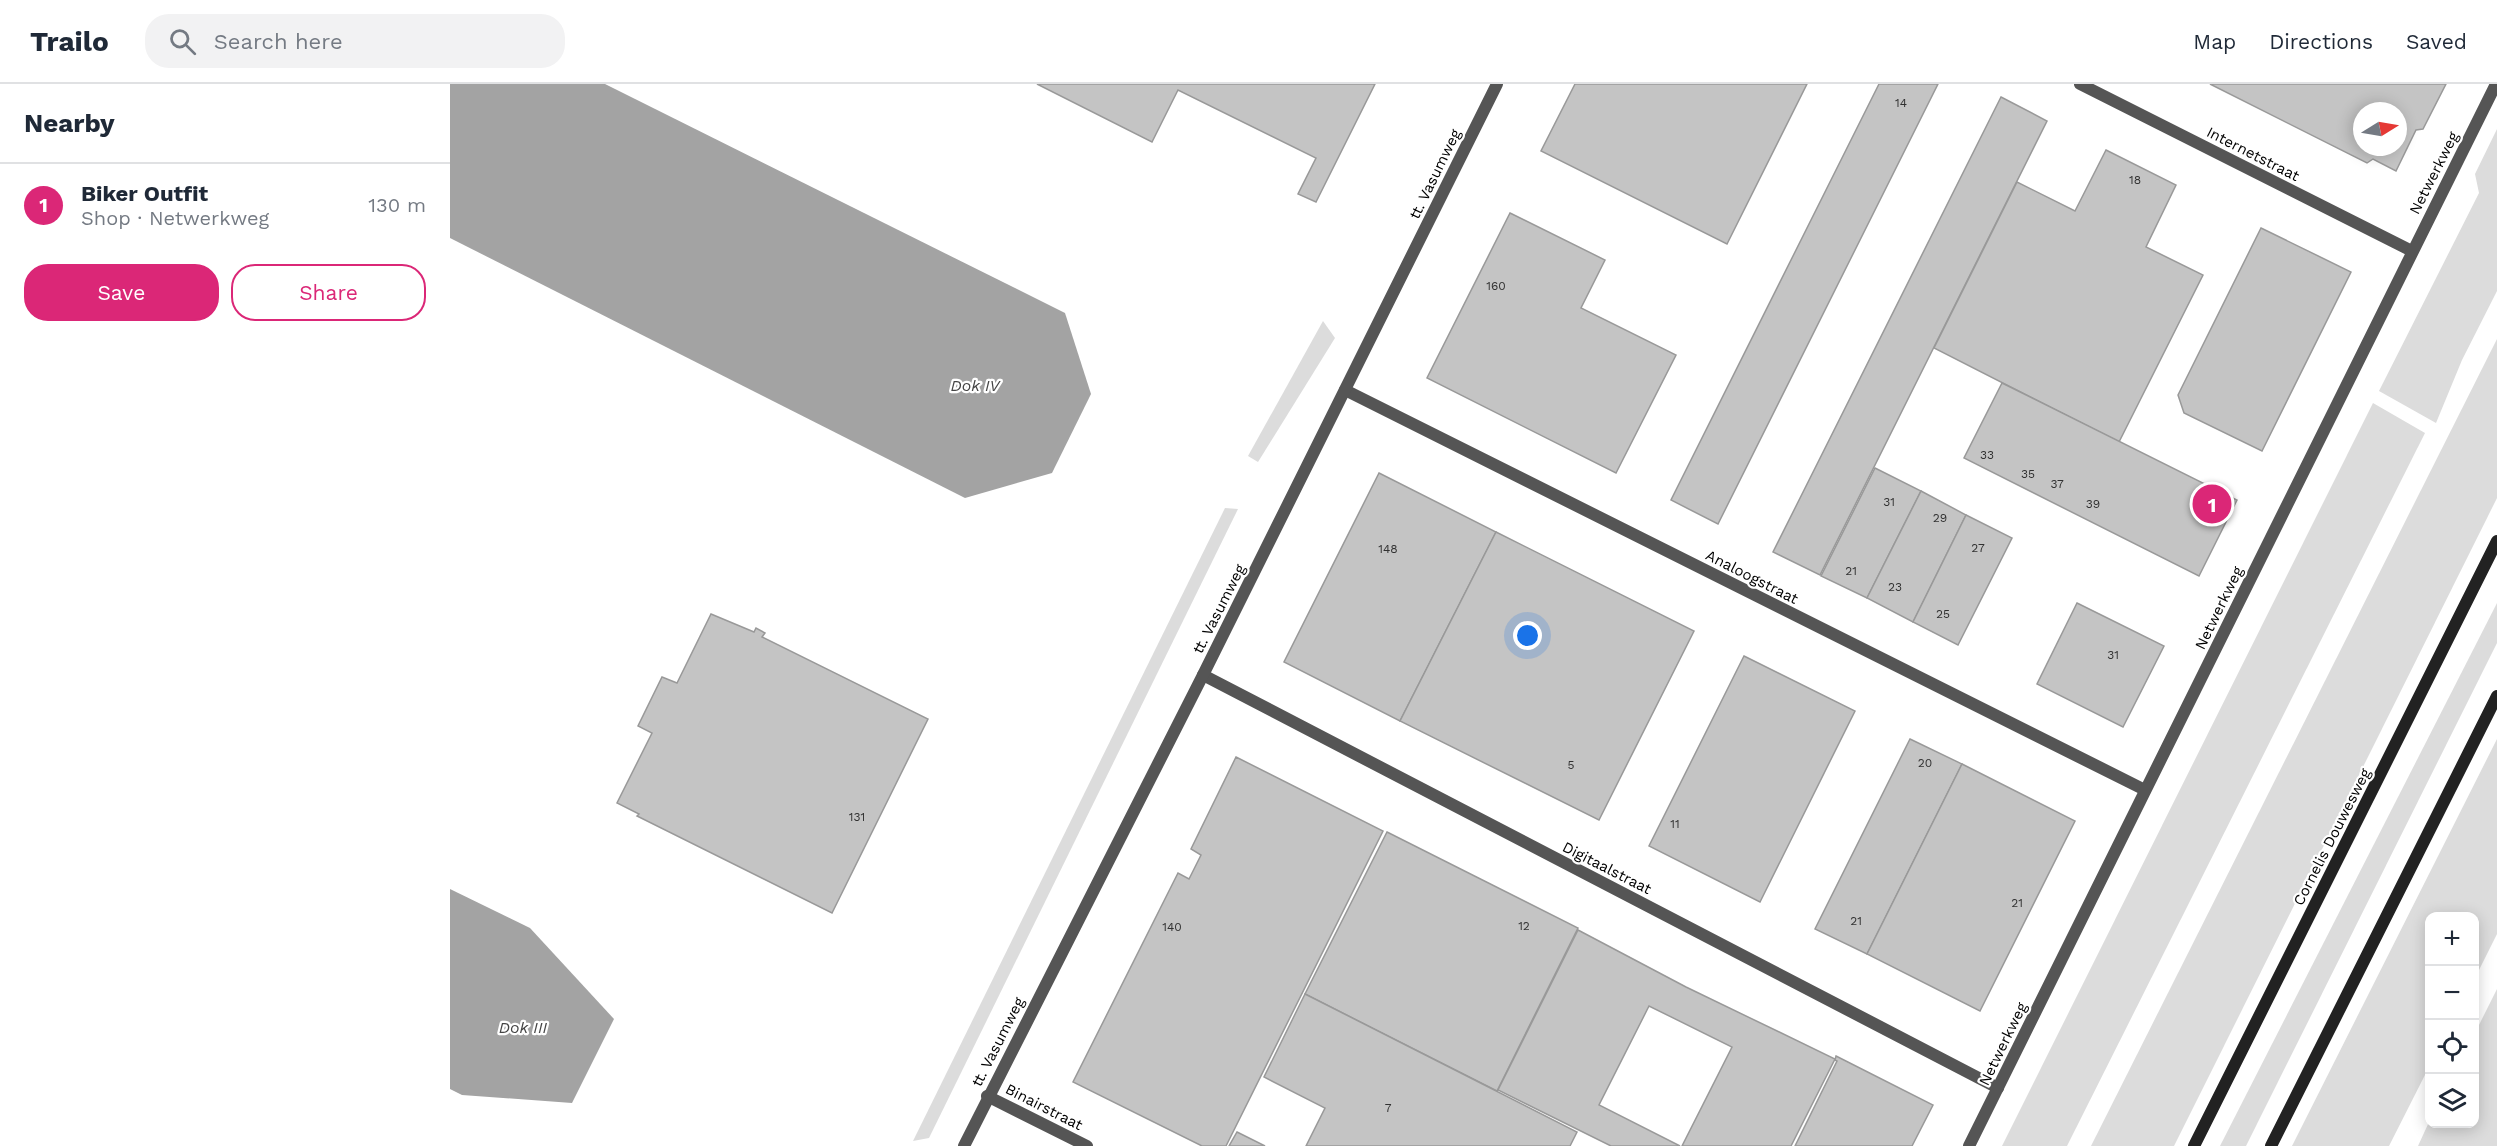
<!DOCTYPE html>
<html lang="en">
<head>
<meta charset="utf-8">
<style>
	:root { --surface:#fff; --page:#f2f2f3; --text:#1f2937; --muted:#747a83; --line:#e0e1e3; --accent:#db2777 }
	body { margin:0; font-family:"Work Sans",sans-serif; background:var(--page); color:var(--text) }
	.controls { position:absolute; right:18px; bottom:18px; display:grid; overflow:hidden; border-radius:12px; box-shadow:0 3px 15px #0003 }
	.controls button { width:54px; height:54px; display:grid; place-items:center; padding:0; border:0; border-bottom:2px solid var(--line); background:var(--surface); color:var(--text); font:30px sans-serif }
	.compass { position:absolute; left:1903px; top:18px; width:54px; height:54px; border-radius:50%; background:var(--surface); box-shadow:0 3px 15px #0003; rotate:79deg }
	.you { position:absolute; left:1078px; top:552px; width:21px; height:21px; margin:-15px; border:4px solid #fff; border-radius:50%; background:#1a73e8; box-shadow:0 0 0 9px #1a73e833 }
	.badge { display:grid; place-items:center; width:39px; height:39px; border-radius:50%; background:var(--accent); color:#fff; font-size:20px; font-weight:700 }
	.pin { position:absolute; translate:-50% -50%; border:3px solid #fff; box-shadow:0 2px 6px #0006 }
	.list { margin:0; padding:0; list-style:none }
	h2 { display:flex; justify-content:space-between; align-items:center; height:78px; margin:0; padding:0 24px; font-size:26px }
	h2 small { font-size:20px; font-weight:400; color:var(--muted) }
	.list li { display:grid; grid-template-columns:39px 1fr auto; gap:18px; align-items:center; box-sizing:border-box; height:84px; padding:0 24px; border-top:2px solid var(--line) }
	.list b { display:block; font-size:22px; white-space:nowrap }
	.list p { margin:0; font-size:20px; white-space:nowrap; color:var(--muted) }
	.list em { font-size:20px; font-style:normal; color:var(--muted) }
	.actions { display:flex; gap:12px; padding:18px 24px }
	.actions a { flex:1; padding:14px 0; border:2px solid var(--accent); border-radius:24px; text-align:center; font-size:21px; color:var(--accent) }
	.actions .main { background:var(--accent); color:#fff }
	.icon { flex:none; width:33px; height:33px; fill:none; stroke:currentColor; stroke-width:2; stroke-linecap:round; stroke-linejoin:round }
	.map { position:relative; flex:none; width:2047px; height:1062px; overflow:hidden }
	header { display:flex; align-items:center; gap:36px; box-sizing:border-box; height:84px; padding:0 30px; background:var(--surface); border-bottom:2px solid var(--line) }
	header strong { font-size:28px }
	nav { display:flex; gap:33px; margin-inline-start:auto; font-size:21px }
	.search { width:420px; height:54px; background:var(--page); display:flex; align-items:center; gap:15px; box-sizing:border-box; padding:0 21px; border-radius:24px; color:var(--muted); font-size:22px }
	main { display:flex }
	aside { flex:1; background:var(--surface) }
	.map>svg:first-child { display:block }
	.green { fill:#dcdcdc }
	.water { fill:#a3a3a3 }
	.building { fill:#c4c4c4; stroke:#999; stroke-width:1.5; fill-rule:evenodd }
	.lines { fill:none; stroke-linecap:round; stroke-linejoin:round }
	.street { stroke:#555; stroke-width:12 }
	.secondary { stroke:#222; stroke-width:12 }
	.labels { text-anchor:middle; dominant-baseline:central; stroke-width:4.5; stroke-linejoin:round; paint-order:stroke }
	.number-label { font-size:12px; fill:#313131 }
	.street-label { font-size:15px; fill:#000; stroke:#fff }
	.water-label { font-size:16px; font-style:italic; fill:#444; stroke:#fff }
</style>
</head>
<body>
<header>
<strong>Trailo</strong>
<div class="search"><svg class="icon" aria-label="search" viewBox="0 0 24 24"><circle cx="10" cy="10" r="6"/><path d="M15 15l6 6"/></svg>Search here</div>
<nav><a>Map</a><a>Directions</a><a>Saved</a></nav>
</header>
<main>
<aside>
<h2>Nearby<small></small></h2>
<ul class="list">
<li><span class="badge">1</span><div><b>Biker Outfit</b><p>Shop · Netwerkweg</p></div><em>130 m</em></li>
</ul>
<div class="actions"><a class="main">Save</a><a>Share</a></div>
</aside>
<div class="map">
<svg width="2047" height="1062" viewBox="0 0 2047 1062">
	<rect width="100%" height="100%" fill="#fff"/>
	<g class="green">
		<path d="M 2047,45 L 2047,207 L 2012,276 L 1986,339 L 1929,307 L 2029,109 L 2025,90 Z"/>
		<path d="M 873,237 L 885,254 L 808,378 L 798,372 Z"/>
		<path d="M 2047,255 L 2047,414 L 1766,978 L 1724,1062 L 1641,1062 Z"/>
		<path d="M 1923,319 L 1975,349 L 1617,1062 L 1552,1062 Z"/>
		<path d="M 775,424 L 788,425 L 479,1054 L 463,1057 Z"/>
		<path d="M 2047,519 L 2047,559 L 1796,1062 L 1770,1062 Z"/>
		<path d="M 2047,655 L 2047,850 L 2025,894 L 2024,832 L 1980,832 L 1979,983 L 1939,1062 L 1842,1062 Z"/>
		<path d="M 2047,905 L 2047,1062 L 1968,1062 L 1979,1038 L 2024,1040 L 2025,949 Z"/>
	</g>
	<g class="water">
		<path d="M 0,0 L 155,0 L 615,229 L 641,310 L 602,389 L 515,414 L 0,154 Z"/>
		<path d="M 0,805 L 80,844 L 164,935 L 122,1019 L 12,1011 L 0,1005 Z"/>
	</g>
	<g class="building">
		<path d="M 587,0 L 925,0 L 866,118 L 848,110 L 866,74 L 728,6 L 702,58 Z"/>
		<path d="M 1125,0 L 1357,0 L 1277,160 L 1091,67 Z"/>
		<path d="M 1429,0 L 1488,0 L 1268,440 L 1221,416 Z"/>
		<path d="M 1760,0 L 1996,0 L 1973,45 L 1966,46 L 1946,87 L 1923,75 L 1917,79 ZM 1912,27 L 1948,27 L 1948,63 L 1912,63 Z"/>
		<path d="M 1551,13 L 1597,37 L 1370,491 L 1323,468 Z"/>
		<path d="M 1656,66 L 1726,101 L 1696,163 L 1753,191 L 1669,358 L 1484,264 L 1567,98 L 1625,127 Z"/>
		<path d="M 1060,129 L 1155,176 L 1131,224 L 1226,271 L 1166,389 L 977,294 Z"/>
		<path d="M 1811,144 L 1901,188 L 1812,367 L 1734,329 L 1728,311 Z"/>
		<path d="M 1552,299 L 1787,416 L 1749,492 L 1514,374 Z"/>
		<path d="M 1425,384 L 1471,407 L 1417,514 L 1371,492 Z"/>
		<path d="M 929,389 L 1046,448 L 950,637 L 834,578 Z"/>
		<path d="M 1471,407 L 1516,431 L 1463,538 L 1417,514 Z"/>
		<path d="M 1516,431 L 1562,454 L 1508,561 L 1463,538 Z"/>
		<path d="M 1046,448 L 1244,547 L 1149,736 L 950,637 Z"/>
		<path d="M 1627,519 L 1714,562 L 1673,643 L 1587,600 Z"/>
		<path d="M 261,530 L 304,548 L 306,544 L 315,549 L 312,553 L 478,635 L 382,829 L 187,732 L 189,730 L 167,719 L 202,649 L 188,642 L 212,593 L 227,599 Z"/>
		<path d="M 1294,572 L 1405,627 L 1310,818 L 1199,762 Z"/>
		<path d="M 1460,655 L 1512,680 L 1417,870 L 1365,845 Z"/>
		<path d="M 786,673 L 933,747 L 776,1062 L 752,1062 L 623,998 L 728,789 L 739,795 L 751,771 L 741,765 Z"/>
		<path d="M 1512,680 L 1625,737 L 1530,927 L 1417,870 Z"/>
		<path d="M 937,748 L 1128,844 L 1047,1007 L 855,910 Z"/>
		<path d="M 1128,846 L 1236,903 L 1385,975 L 1341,1062 L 1232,1062 L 1282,963 L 1199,922 L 1149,1021 L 1230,1062 L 1161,1062 L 1048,1006 Z"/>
		<path d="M 855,910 L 1127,1048 L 1120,1062 L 856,1062 L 875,1024 L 814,993 Z"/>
		<path d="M 1386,972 L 1483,1021 L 1462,1062 L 1345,1062 L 1387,977 L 1385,976 Z"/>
		<path d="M 787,1048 L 815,1062 L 779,1062 Z"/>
	</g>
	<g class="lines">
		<g class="street">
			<path d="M 1630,0 L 1962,167"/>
			<path d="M 895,306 L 1695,706"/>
			<path d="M 753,591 L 1548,1004"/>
			<path d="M 537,1012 L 637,1062"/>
			<path d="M 514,1062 L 753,591 L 1047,0"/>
			<path d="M 1519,1062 L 2046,0"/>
		</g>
		<g class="secondary">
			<path d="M 1744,1062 L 2047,457"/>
			<path d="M 1821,1062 L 2047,612"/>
		</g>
	</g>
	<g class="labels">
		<g class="number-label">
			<text x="1451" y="19">14</text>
			<text x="1685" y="96">18</text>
			<text x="1046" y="202">160</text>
			<text x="1537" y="371">33</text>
			<text x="1578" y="390">35</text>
			<text x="1607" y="400">37</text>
			<text x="1439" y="418">31</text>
			<text x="1643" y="420">39</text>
			<text x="1490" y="434">29</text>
			<text x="1528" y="464">27</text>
			<text x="938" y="465">148</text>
			<text x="1401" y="487">21</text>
			<text x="1445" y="503">23</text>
			<text x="1493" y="530">25</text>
			<text x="1663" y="571">31</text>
			<text x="1475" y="679">20</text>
			<text x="1121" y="681">5</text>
			<text x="407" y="733">131</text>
			<text x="1225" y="740">11</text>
			<text x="1567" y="819">21</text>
			<text x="1406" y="837">21</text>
			<text x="1074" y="842">12</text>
			<text x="722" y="843">140</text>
			<text x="938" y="1024">7</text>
		</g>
		<g class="street-label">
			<text transform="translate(1803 70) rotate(27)">Internetstraat</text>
			<text transform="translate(1984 89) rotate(-63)">Netwerkweg</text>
			<text transform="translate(985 90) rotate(-64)">tt. Vasumweg</text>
			<text transform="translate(1302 493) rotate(27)">Analoogstraat</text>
			<text transform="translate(1769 524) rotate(-64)">Netwerkweg</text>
			<text transform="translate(769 525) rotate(-63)">tt. Vasumweg</text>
			<text transform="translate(1882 753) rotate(-63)">Cornelis Douwesweg</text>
			<text transform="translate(1157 784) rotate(27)">Digitaalstraat</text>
			<text transform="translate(548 958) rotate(-63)">tt. Vasumweg</text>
			<text transform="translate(1553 960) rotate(-64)">Netwerkweg</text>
			<text transform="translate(594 1023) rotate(27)">Binairstraat</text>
		</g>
		<g class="water-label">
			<text x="525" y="301">Dok IV</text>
			<text x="73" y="943">Dok III</text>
		</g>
	</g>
</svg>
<div class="controls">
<button>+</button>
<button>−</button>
<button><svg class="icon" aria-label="locate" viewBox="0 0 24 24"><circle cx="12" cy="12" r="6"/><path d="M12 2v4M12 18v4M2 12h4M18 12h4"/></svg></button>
<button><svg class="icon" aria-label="layers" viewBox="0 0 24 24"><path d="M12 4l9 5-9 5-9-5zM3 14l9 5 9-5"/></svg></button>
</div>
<svg class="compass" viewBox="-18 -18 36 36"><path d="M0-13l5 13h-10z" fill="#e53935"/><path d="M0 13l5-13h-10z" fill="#747a83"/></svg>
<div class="you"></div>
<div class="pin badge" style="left:1762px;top:420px">1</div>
</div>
</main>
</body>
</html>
